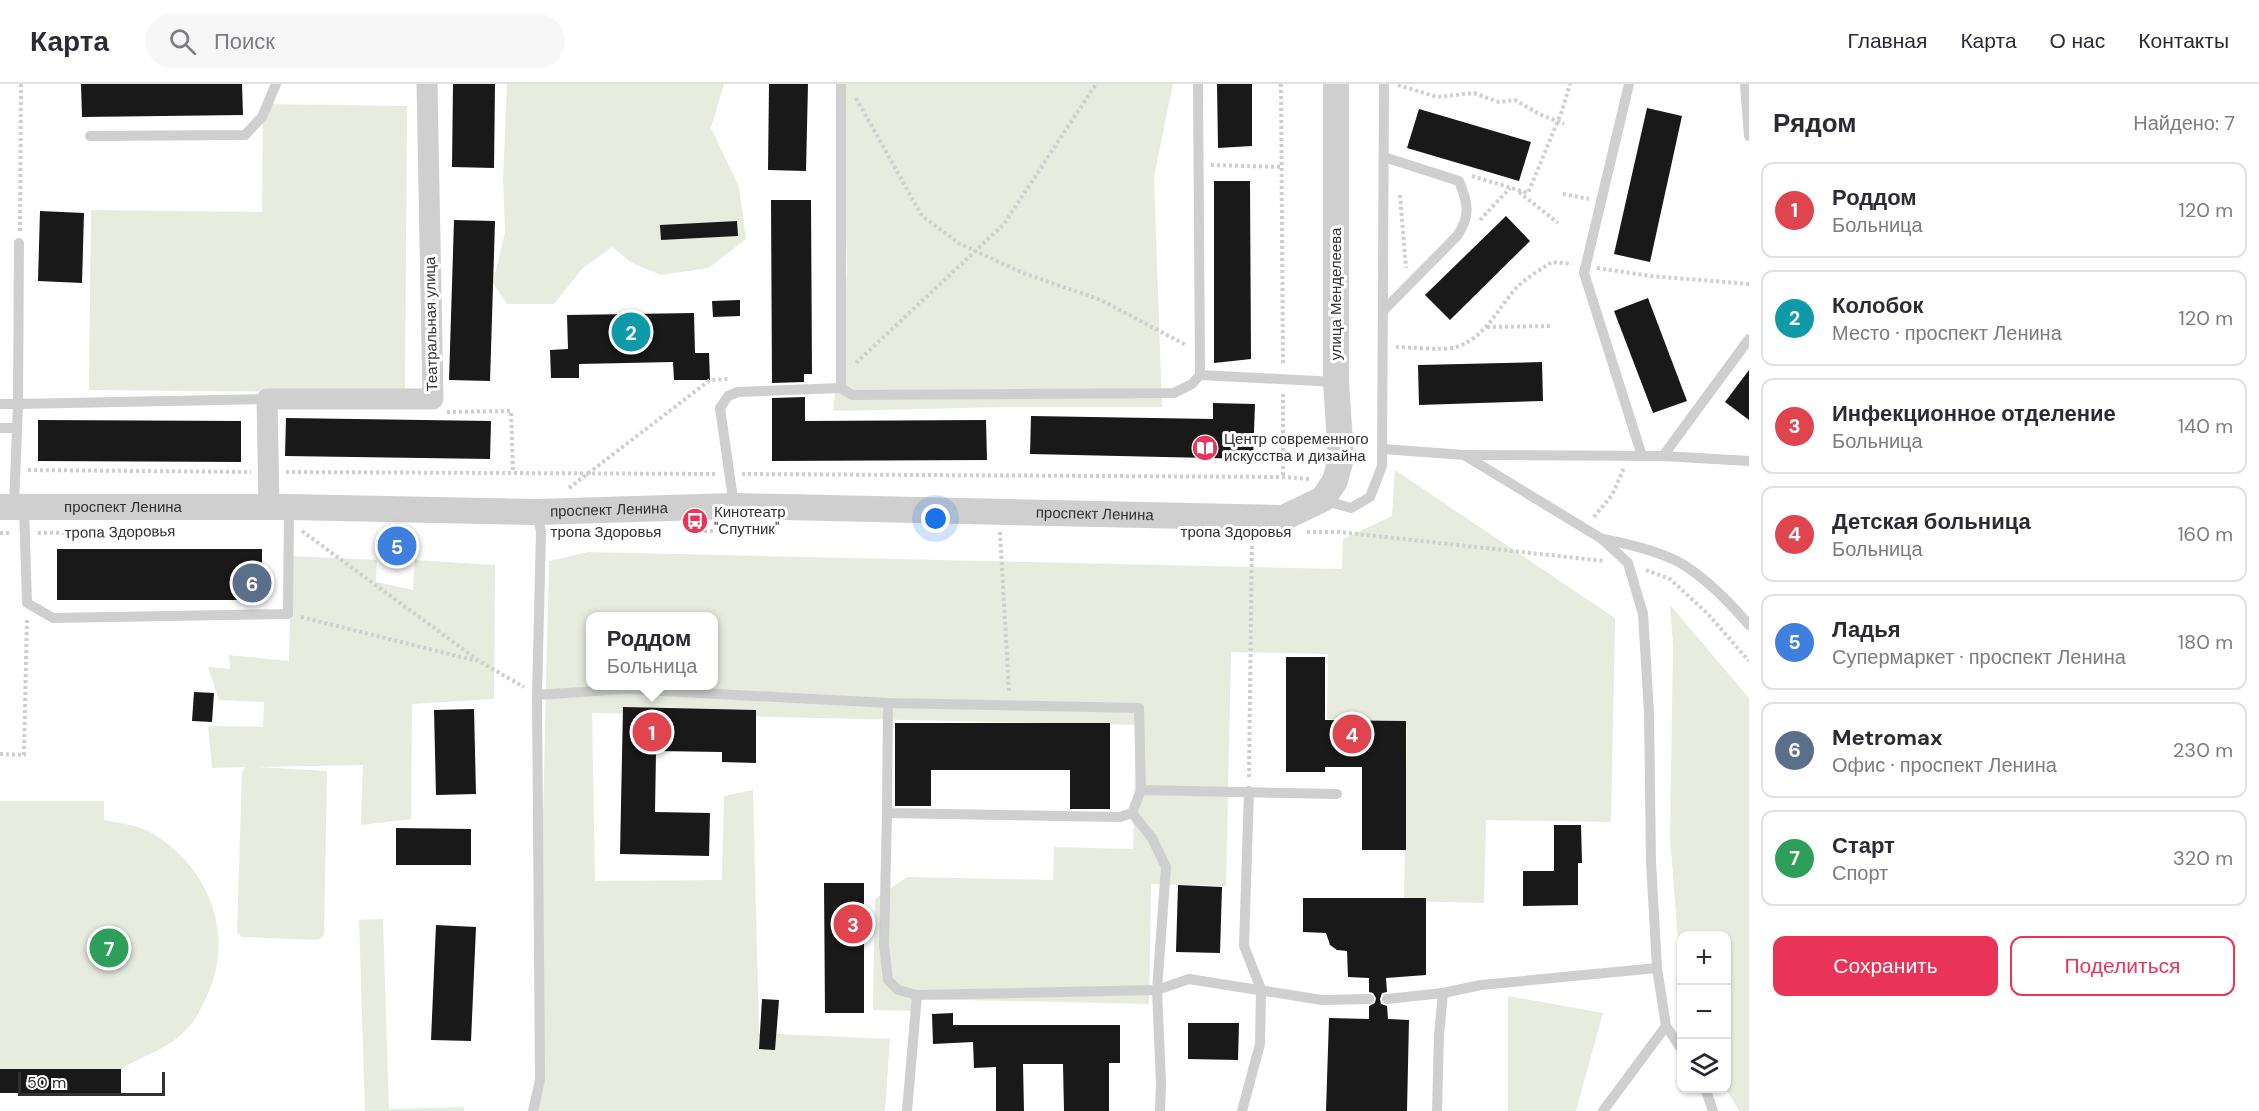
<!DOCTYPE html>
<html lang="ru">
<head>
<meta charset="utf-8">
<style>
	:root { --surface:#fff; --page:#f7f7f7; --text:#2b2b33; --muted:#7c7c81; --line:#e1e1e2; --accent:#ea3457 }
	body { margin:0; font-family:"DM Sans",sans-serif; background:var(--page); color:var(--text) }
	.controls { position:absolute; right:18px; bottom:18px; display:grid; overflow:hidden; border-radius:12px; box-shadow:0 2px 4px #0004 }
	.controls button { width:54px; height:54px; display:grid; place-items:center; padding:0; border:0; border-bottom:2px solid var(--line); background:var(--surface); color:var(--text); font:30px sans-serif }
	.scale { position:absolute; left:18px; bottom:15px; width:147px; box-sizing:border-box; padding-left:6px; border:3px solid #323232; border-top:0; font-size:16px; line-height:21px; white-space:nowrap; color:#323232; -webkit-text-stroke:4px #fff; paint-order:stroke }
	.you { position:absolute; left:936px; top:435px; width:21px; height:21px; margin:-15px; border:4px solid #fff; border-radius:50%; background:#1a73e8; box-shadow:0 0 0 9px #1a73e833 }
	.badge { display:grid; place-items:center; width:39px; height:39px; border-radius:50%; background:var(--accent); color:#fff; font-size:20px; font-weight:700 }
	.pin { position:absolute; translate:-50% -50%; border:3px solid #fff; box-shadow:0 2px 6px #0006 }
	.popup { position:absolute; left:586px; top:528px; width:132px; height:78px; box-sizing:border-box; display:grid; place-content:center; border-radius:12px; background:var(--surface); filter:drop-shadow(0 2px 4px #0005); font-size:20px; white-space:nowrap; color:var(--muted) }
	.popup b { font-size:22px; color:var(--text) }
	.popup::after { content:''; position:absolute; left:50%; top:100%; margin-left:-12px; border:12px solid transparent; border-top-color:var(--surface) }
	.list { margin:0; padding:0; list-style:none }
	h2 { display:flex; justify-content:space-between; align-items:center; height:78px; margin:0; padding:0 24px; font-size:26px }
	h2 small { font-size:20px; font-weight:400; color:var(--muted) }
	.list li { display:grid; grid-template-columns:39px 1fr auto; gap:18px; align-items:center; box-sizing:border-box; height:96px; margin:0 12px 12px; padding:0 12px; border:2px solid var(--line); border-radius:12px }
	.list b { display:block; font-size:22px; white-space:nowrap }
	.list p { margin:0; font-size:20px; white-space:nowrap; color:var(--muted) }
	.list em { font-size:20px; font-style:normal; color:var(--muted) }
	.actions { display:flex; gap:12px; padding:18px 24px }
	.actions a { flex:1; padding:14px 0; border:2px solid var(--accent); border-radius:12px; text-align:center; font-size:21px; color:var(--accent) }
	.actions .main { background:var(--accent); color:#fff }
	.icon { flex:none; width:33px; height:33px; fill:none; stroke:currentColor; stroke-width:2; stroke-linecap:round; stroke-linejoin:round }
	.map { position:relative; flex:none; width:1749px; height:1027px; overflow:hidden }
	header { display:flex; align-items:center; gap:36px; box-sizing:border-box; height:84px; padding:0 30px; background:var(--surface); border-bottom:2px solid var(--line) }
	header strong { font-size:28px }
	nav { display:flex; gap:33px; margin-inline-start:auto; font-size:21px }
	.search { width:420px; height:54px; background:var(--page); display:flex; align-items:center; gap:15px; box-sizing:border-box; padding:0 21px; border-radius:33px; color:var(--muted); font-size:22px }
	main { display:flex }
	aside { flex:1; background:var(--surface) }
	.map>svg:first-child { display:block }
	.green { fill:#e7ecde; fill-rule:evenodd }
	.building { fill:#191919 }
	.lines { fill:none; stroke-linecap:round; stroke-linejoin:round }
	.path { stroke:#cfcfcf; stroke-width:4; stroke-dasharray:3 3; stroke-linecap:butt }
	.service { stroke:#cfcfcf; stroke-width:10 }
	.minor { stroke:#cfcfcf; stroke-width:21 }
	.tertiary { stroke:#cfcfcf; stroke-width:26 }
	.labels { text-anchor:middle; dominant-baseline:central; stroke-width:6; stroke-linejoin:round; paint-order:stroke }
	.street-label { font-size:15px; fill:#323232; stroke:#fff }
	.poi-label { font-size:15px; fill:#323232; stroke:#fff; text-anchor:start }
</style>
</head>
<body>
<header>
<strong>Карта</strong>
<div class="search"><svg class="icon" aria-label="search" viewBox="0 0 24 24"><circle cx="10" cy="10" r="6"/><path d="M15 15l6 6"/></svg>Поиск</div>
<nav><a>Главная</a><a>Карта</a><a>О нас</a><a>Контакты</a></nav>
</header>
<main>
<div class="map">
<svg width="1749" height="1027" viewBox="0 0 1749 1027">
	<rect width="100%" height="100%" fill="#fff"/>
	<g class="green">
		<path d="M 507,0 L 724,0 L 711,44 L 739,103 L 746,155 L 709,184 L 661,191 L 632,179 L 612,163 L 583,184 L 554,220 L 507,220 L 493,199 L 505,148 L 503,95 Z"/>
		<path d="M 842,0 L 1173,0 L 1154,93 L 1162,323 L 1008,323 L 833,327 L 847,189 Z"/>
		<path d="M 263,20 L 407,22 L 405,309 L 89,306 L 91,126 L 262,128 Z"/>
		<path d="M 1395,386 L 1615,534 L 1611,738 L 1486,736 L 1484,819 L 1404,817 L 1407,637 L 1327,635 L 1328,570 L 1231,568 L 1226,802 L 1151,800 L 1149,920 L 921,915 L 920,927 L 873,926 L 875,815 L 907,793 L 1053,796 L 1054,763 L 1133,765 L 1136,641 L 592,629 L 595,797 L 722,796 L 724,712 L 753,706 L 759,949 L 890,955 L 885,1027 L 536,1027 L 549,477 L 588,468 L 1342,485 L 1343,455 L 1392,432 ZM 590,532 L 714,532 L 714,602 L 590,602 Z"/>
		<path d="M 292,472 L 377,476 L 376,498 L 413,506 L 415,476 L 495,481 L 494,615 L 412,620 L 411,735 L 361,741 L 363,681 L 258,683 L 327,687 L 324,851 L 318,856 L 242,853 L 237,848 L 242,688 L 245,683 L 212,684 L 208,642 L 263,643 L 264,618 L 219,616 L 208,583 L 230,585 L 229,571 L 289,577 Z"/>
		<path d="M 1670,521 L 1749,614 L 1749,1027 L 1739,1027 L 1726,1005 L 1726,852 L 1682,852 L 1681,896 L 1670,752 L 1673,561 Z"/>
		<path d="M 0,717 L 104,717 L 104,736 C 118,739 139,741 152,749 C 210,784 236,852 206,914 C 202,922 198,931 193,938 C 172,965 147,969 121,985 L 121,1009 L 0,1009 Z"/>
		<path d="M 383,835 L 389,1025 L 464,1023 L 464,1027 L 365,1027 L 359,836 Z"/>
		<path d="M 1508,912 L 1603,929 L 1576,1027 L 1508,1027 Z"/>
	</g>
	<g class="building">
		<path d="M 81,0 L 242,0 L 243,31 L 82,33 Z"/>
		<path d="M 453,0 L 495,0 L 494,84 L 452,83 Z"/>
		<path d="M 769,0 L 808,0 L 806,87 L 768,86 Z"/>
		<path d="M 1217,0 L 1252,0 L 1252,62 L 1218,64 Z"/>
		<path d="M 1647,24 L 1682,32 L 1650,178 L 1614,170 Z"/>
		<path d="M 1419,25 L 1531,58 L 1519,97 L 1407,64 Z"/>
		<path d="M 1214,97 L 1250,97 L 1251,275 L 1214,279 Z"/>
		<path d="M 771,116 L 811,116 L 812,290 L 804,290 L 804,298 L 772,299 Z"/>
		<path d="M 40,127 L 84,129 L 82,199 L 38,197 Z"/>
		<path d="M 1506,132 L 1530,157 L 1450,236 L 1425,211 Z"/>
		<path d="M 454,136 L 495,137 L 490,297 L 449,296 Z"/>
		<path d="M 737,137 L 738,152 L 661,156 L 660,141 Z"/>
		<path d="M 1648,214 L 1687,317 L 1653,329 L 1614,227 Z"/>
		<path d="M 740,216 L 740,232 L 713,233 L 712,217 Z"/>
		<path d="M 694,229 L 695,269 L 709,269 L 710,296 L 674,296 L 673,278 L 579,280 L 579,294 L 551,294 L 550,266 L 568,265 L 567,231 Z"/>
		<path d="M 1542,278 L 1543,317 L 1419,321 L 1418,281 Z"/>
		<path d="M 1749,286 L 1749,336 L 1725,318 Z"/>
		<path d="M 805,313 L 805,337 L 986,336 L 987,376 L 772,377 L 772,314 Z"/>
		<path d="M 1213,319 L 1255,320 L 1253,375 L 1030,370 L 1031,332 L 1213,335 Z"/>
		<path d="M 286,334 L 491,337 L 490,375 L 285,372 Z"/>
		<path d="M 38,336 L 241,337 L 241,378 L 38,377 Z"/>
		<rect x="57" y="465" width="205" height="51"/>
		<path d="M 1286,573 L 1325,573 L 1325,636 L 1406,637 L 1406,766 L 1362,766 L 1362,683 L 1325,683 L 1325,688 L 1286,688 Z"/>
		<path d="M 194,608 L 214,609 L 212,638 L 192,637 Z"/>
		<path d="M 623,623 L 756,626 L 756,679 L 722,678 L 722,668 L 656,667 L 655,728 L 710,729 L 709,772 L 620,770 Z"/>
		<path d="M 474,625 L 476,710 L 436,711 L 434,626 Z"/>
		<path d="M 895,639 L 1110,639 L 1110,725 L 1070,725 L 1070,686 L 931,686 L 931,722 L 895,722 Z"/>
		<path d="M 1554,741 L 1581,741 L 1582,779 L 1578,779 L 1578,821 L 1523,822 L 1523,787 L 1554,787 Z"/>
		<path d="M 396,744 L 471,745 L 471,781 L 396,781 Z"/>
		<path d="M 824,799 L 864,799 L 864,929 L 825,929 Z"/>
		<path d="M 1178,801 L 1222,803 L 1220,869 L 1176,868 Z"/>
		<path d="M 1303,814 L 1426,814 L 1426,891 L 1386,894 L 1387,908 L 1382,909 L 1380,915 L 1381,920 L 1387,922 L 1388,935 L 1409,936 L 1407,1027 L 1326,1027 L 1329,934 L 1369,935 L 1369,922 L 1375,919 L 1376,914 L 1373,909 L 1369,908 L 1369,894 L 1348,893 L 1347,867 L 1337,866 L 1330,861 L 1326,849 L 1303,848 Z"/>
		<path d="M 436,841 L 476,843 L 471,957 L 431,956 Z"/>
		<path d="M 762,915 L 779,916 L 775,966 L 759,965 Z"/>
		<path d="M 953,929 L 953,941 L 1120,941 L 1120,979 L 1109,979 L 1109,1027 L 1064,1027 L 1063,980 L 1023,980 L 1024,1027 L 996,1027 L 996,983 L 974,984 L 973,958 L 933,960 L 932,930 Z"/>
		<path d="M 1188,939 L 1239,939 L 1238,976 L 1188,975 Z"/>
		<rect x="0" y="985" width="121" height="24"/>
	</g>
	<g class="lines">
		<g class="path">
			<path d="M 1281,0 L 1283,282"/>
			<path d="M 1398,1 L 1437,13 L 1474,9 L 1499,18 L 1515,16 L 1539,30 L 1564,40"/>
			<path d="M 856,14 L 922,132 L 960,160 L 1023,189 L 1101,216 L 1186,261"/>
			<path d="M 1211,81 L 1282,83"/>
			<path d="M 1472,92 L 1528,109 L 1562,27 L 1570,0"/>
			<path d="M 1519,108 L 1558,139"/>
			<path d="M 1563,110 L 1589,115"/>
			<path d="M 1400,111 L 1406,184"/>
			<path d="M 1480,136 L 1510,104"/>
			<path d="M 20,147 L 21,0"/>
			<path d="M 1597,184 L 1651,192 L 1749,200"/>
			<path d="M 1487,243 L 1552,242"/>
			<path d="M 1396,263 C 1411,263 1443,267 1456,263 C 1486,254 1498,223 1518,202 C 1528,193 1541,185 1552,178 L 1572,180"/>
			<path d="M 856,279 L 1004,140 L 1096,0"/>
			<path d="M 1283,310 L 1283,393"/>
			<path d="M 447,328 L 511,327 L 513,389"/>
			<path d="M 28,386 L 251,388"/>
			<path d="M 286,388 L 716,390"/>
			<path d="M 742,390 L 1283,393 L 1310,395"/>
			<path d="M 569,404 L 710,296 L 729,295"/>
			<path d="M 1594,433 L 1612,411 L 1624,384"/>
			<path d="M 302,447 L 479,577 L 524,603"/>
			<path d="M 704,447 L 771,447"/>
			<path d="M 1000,448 L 1009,608"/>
			<path d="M 1307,448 L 1339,448 L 1604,477"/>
			<path d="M 0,449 L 12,449"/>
			<path d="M 38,449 L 177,447"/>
			<path d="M 1646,486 L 1670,495 L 1707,529 L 1749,577"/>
			<path d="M 301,533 L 477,577"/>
			<path d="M 0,670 L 24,671 L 27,533"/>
			<path d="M 1249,693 L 1252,454"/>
		</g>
		<g class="service">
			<path d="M 1198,0 L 1200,291"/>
			<path d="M 1629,0 L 1584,189 L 1642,372"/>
			<path d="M 1745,0 L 1749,52"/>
			<path d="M 90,52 L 245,51 L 262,33 L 276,0"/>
			<path d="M 1383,227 L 1457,152 C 1471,132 1468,119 1459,97 L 1384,73"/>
			<path d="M 841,304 L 841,0"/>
			<path d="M 0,320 L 18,320 L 19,159"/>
			<path d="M 0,344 L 17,344"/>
			<path d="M 1383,365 L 1464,371 L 1602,455 L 1628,479 L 1643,530 L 1649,629 L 1651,778 L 1657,884 L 1666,942 L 1682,966"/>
			<path d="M 1464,371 L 1663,372 L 1749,377"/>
			<path d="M 1663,372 L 1749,255"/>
			<path d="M 1323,416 L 1351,424 L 1370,413 L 1382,382 L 1384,0"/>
			<path d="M 14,422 L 18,320 L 267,315"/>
			<path d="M 734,422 L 720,324 L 728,312 L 738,308 L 841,304 L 852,311 L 1174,309 L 1192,300 L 1200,291 L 1336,298"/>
			<path d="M 24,424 L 27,519 L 53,534 L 288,530 L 289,423"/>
			<path d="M 1603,455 C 1629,460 1665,468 1687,483 C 1711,499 1731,520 1749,541"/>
			<path d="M 537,611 L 625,605 L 888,619 L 1139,624 L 1141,706 L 1337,710"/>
			<path d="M 888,619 L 887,729 L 1120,733 L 1132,729 L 1141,706"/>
			<path d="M 887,729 L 884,861 L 888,896 L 898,906 L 917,911 L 1157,906 L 1189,895 L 1322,916 L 1369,915"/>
			<path d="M 1132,729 L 1152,754 L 1166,783 L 1157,906 L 1161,999 L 1160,1027"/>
			<path d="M 1387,915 L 1443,909"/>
			<path d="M 1705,1004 L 1713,1027"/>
			<path d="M 533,1027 L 540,996 L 537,611 L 541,448 L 537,428"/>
			<path d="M 907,1027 L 917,911"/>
			<path d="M 1242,1027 L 1260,960 L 1261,905 L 1244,862 L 1249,707"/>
			<path d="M 1437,1027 L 1439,951 L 1443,909 L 1481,901 L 1657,884"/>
			<path d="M 1603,1027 L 1666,942"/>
		</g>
		<path class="minor" d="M 269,424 L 267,315 L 433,315 L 427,0"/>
		<path class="tertiary" id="s1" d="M 0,423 L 289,423 L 537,428 L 734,422 L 1283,434 L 1323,415 L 1335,397 L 1341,374 L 1336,298 L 1336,0"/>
	</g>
	<defs>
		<g id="library-disc" transform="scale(1.35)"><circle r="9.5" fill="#ea3457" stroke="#fff"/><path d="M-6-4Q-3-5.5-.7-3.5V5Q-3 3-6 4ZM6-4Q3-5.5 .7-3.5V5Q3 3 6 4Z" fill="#fff"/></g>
		<g id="bus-disc" transform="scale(1.35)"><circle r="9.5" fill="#ea3457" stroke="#fff"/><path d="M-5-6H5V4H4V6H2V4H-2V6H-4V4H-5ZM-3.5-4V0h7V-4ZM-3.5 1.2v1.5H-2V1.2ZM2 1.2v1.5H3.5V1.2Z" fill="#fff"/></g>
	</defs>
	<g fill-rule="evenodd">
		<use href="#library-disc" x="1205" y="364"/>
		<use href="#bus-disc" x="695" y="437"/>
	</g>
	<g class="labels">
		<g class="street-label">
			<text transform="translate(1336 210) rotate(-90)">улица Менделеева</text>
			<text transform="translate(431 240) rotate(-91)">Театральная улица</text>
			<text stroke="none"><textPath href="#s1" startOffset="123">проспект Ленина</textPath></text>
			<text stroke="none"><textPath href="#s1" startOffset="609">проспект Ленина</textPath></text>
			<text stroke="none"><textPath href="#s1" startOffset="1095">проспект Ленина</textPath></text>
			<text transform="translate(120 448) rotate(-1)">тропа Здоровья</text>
			<text x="606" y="448">тропа Здоровья</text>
			<text x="1236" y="448">тропа Здоровья</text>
		</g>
		<g class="poi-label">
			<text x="1224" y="355">Центр современного<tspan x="1224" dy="17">искусства и дизайна</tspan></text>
			<text x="714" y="428">Кинотеатр<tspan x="714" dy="17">"Спутник"</tspan></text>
		</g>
	</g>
</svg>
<div class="controls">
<button>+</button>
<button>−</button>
<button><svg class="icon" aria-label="layers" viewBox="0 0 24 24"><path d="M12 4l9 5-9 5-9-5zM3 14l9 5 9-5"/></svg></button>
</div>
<div class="scale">50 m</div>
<div class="you"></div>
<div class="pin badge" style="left:652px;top:648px;background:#e0444e">1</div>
<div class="popup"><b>Роддом</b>Больница</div>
<div class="pin badge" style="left:631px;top:248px;background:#0f9aa8">2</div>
<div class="pin badge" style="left:853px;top:840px;background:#e0444e">3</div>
<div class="pin badge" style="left:1352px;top:650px;background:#e0444e">4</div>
<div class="pin badge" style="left:397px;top:462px;background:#3f7fe0">5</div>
<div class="pin badge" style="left:252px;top:499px;background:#5c6f8a">6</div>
<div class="pin badge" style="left:109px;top:864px;background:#2e9e5b">7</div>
</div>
<aside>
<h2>Рядом<small>Найдено: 7</small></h2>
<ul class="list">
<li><span class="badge" style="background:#e0444e">1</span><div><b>Роддом</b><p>Больница</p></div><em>120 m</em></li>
<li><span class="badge" style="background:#0f9aa8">2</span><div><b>Колобок</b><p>Место · проспект Ленина</p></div><em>120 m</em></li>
<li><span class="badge" style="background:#e0444e">3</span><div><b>Инфекционное отделение</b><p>Больница</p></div><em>140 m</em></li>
<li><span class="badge" style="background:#e0444e">4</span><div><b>Детская больница</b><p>Больница</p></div><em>160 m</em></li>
<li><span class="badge" style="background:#3f7fe0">5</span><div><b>Ладья</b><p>Супермаркет · проспект Ленина</p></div><em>180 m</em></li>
<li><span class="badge" style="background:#5c6f8a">6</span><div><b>Metromax</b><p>Офис · проспект Ленина</p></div><em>230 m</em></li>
<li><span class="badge" style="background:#2e9e5b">7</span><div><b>Старт</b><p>Спорт</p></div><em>320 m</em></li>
</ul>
<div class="actions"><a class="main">Сохранить</a><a>Поделиться</a></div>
</aside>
</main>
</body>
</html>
